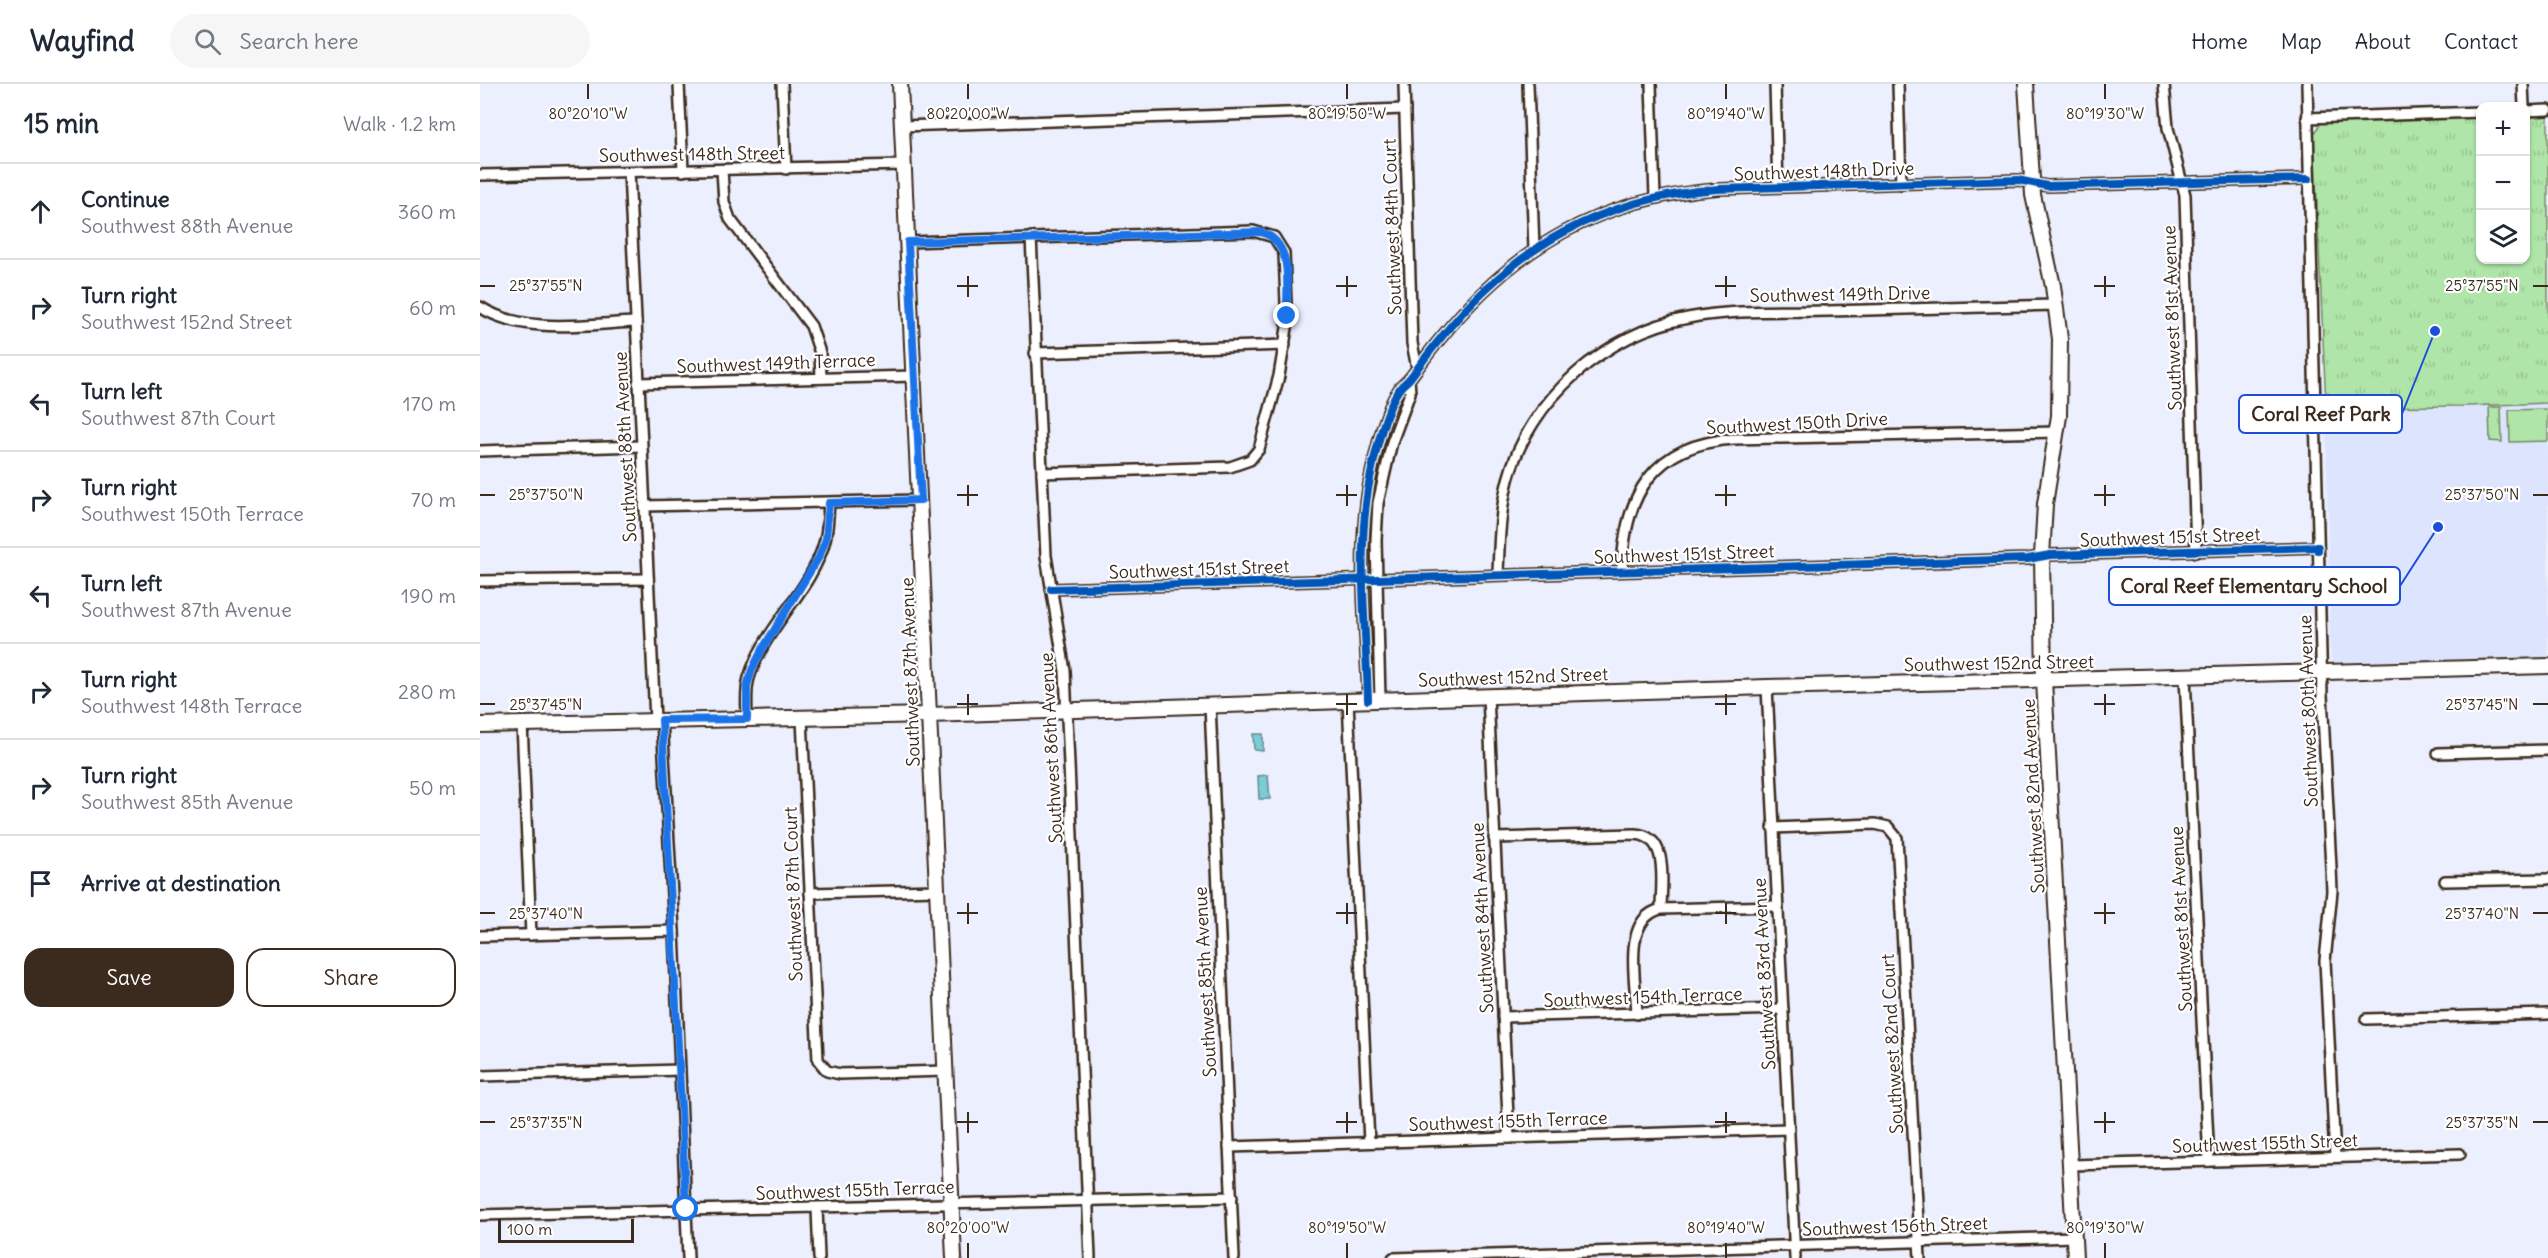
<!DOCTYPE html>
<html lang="en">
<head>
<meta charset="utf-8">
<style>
	:root { --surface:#fff; --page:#f6f6f7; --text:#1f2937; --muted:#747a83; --line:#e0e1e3; --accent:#3b2a1e }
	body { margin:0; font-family:Delius,sans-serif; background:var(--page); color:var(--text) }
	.controls { position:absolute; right:18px; top:18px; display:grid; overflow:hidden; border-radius:12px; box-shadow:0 2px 4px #0004 }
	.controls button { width:54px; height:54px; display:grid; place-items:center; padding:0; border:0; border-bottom:2px solid var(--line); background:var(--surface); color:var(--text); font:30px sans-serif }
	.scale { position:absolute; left:18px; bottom:15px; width:136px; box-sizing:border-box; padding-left:6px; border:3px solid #3b2a1e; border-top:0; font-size:16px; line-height:21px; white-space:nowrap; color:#3b2a1e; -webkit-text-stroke:4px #fff; paint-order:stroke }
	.stop { position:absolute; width:18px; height:18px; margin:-14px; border:4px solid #1a73e8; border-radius:50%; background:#fff }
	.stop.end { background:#1a73e8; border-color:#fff; box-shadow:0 2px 6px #0008 }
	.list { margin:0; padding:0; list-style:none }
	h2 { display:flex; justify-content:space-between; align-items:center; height:78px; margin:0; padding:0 24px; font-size:26px }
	h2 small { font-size:20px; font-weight:400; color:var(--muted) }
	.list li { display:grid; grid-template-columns:39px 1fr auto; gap:18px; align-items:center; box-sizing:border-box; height:96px; padding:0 24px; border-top:2px solid var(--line) }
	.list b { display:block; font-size:22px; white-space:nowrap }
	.list p { margin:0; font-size:20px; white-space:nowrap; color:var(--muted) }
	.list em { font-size:20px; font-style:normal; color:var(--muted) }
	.actions { display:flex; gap:12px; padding:18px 24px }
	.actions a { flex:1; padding:14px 0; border:2px solid var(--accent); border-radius:18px; text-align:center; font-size:21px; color:var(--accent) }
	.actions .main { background:var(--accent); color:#fff }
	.icon { flex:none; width:33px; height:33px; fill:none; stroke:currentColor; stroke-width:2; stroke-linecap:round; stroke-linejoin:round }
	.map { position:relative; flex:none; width:2068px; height:1174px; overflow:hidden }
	header { display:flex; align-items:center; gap:36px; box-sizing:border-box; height:84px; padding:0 30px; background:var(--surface); border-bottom:2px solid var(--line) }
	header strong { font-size:28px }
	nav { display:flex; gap:33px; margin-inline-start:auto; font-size:21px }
	.search { width:420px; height:54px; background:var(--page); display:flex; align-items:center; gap:15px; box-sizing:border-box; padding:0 21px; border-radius:33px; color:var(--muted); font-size:22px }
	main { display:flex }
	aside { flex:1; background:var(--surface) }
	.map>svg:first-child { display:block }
	.built { fill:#dde4fd }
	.park { fill:url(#park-tufts); stroke:#758863; stroke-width:1.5 }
	.pitch { fill:#afe5a8; stroke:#758863; stroke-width:1.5 }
	.water { fill:#7cccd7; stroke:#628b8d; stroke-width:1.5 }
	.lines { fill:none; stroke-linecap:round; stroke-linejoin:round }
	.street-casing { stroke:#3b2a1e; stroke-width:14 }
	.secondary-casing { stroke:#3b2a1e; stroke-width:18 }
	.street { stroke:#fff; stroke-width:9 }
	.secondary { stroke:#fff; stroke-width:14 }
	.cycleway-casing { stroke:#fff; stroke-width:11 }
	.cycleway { stroke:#0057b8; stroke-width:8 }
	.route { stroke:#1a73e8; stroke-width:8 }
	.ticks { fill:none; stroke:#3b2a1e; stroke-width:2 }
	.labels { text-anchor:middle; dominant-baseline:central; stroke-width:4.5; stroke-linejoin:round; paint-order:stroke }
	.street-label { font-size:18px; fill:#3b2a1e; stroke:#fff }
	.ticks-label { font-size:15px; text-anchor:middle; fill:#3b2a1e; stroke:#fff; stroke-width:4.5; stroke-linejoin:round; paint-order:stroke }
	.leader { fill:none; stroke:#1d4ed8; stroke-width:2 }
	.callout-dot { fill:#1d4ed8; stroke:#fff; stroke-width:2 }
	.callout { fill:#fff; stroke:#1d4ed8; stroke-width:2 }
	.callout-label { font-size:20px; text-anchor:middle; font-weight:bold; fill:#3b2a1e }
</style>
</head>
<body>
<header>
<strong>Wayfind</strong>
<div class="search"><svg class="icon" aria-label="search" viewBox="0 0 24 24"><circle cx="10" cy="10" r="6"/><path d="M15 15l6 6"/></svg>Search here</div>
<nav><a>Home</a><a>Map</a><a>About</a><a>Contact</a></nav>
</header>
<main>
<aside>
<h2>15 min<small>Walk · 1.2 km</small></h2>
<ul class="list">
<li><svg class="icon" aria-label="ahead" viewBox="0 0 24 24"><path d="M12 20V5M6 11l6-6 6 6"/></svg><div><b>Continue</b><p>Southwest 88th Avenue</p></div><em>360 m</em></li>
<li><svg class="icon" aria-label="right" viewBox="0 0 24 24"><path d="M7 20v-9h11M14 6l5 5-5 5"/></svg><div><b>Turn right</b><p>Southwest 152nd Street</p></div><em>60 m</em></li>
<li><svg class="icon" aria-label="left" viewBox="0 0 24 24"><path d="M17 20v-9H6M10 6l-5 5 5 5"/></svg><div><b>Turn left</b><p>Southwest 87th Court</p></div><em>170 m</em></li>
<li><svg class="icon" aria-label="right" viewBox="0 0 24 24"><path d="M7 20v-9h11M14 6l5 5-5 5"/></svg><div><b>Turn right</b><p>Southwest 150th Terrace</p></div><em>70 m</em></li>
<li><svg class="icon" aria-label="left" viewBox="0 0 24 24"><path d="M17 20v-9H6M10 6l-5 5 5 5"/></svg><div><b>Turn left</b><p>Southwest 87th Avenue</p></div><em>190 m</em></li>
<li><svg class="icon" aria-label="right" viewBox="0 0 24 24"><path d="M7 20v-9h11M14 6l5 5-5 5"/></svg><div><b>Turn right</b><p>Southwest 148th Terrace</p></div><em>280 m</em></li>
<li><svg class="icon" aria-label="right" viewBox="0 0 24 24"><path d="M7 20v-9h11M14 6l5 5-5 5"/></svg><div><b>Turn right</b><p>Southwest 85th Avenue</p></div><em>50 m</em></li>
<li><svg class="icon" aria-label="arrive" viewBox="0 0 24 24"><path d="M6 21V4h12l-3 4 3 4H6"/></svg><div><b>Arrive at destination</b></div></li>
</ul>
<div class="actions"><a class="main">Save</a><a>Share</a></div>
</aside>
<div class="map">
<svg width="2068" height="1174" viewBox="0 0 2068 1174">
	<defs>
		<pattern id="park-tufts" width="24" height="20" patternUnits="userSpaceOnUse" patternTransform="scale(1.5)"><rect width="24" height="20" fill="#afe5a8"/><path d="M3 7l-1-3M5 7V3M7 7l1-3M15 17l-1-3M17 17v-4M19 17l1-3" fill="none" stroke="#97c590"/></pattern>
	</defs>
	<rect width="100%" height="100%" fill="#ebeffe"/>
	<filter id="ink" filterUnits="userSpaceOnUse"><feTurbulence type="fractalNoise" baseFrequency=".0167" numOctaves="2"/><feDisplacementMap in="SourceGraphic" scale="12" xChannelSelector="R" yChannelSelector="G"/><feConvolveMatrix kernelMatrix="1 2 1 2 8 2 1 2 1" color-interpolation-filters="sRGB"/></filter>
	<g filter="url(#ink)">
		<path class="built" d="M 2068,319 L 2068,574 L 1852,579 L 1850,563 L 1846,323 L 1987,322 Z"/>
		<g class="park">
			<path d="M 2068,31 L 2068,319 L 1987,322 L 1846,323 L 1834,51 L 1842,37 L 2000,33 L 2000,176 L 2046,176 L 2046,32 Z"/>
			<path d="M 2009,323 L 2021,323 L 2022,358 L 2010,357 Z"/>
		</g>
		<path class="pitch" d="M 2068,325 L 2068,357 L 2030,358 L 2029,326 Z"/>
		<g class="water">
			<path d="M 773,650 L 783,650 L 783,667 L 774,666 Z"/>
			<path d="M 788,691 L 790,715 L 779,715 L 778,692 Z"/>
		</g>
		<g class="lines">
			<g class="street-casing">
				<g id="street">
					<path d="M 199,0 L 203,87"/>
					<path d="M 302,0 L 306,85"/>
					<path d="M 924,0 L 932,259 L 937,284"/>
					<path d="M 1048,0 L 1054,165"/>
					<path d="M 1171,0 L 1175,113"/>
					<path d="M 1295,0 L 1298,103"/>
					<path d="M 1418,0 L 1421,100"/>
					<path d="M 1684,0 L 1688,44 L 1705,111 L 1716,468"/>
					<path d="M 1827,0 L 1842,611 L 1851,784 L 1852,807 L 1845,877 L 1855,1073"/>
					<path d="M 2043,0 L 2044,22"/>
					<path d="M 2046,27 L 2068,26"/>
					<path d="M 1827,34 L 2000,28"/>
					<path d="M 422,42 L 925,25"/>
					<path d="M 242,86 L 244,118 L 250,135 L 331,242 L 340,269 L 341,294"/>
					<path d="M 149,88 L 175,636"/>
					<path d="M 0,91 L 424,81"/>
					<path d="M 551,153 L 566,472 L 585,587 L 610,1174"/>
					<path d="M 428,158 L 773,147 L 794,153 L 804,169 L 807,244 L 799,292 L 779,365 L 770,376 L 750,383 L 562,389"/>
					<path d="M 0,223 C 44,251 105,240 156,238"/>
					<path d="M 555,269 L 805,261"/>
					<path d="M 158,299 L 435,292"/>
					<path d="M 0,367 L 161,362"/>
					<path d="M 164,422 L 441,416"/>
					<path d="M 1142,487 C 1144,411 1173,360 1254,355 L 1576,348"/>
					<path d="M 1018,491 C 1019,459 1020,427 1028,396 C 1049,315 1127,248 1208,234 C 1254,225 1302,228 1349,227 C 1424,225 1500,223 1576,221"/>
					<path d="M 0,497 L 168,495"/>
					<path d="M 571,505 L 1548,475 L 1570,471 L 1838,463"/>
					<path d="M 1705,593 L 1729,1077"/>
					<path d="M 1287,603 L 1315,1174"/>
					<path d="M 1008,612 L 1029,1054"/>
					<path d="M 900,615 L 896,456 L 898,419 L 912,358 L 930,309 L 929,295"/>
					<path d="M 888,616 C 886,540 875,459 892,385 C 897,362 906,323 920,304 C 923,300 927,298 930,294 C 940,281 950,267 960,255 C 1034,163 1120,114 1238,105 L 1538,96 L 1567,102 L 1828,95"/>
					<path d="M 868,617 L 889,1058"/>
					<path d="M 730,621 L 754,1174"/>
					<path d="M 322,634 L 338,976 L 347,987 L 360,990 L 466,987"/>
					<path d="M 267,635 C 267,622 265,607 269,594 C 284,543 332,507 345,456 C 348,444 348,431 349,419"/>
					<path d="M 182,636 L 194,847 L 208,1174"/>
					<path d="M 42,639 L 51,851"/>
					<path d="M 1958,669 L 2068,666"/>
					<path d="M 1293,744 L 1395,740 L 1408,743 L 1417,754 L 1440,1174"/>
					<path d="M 1014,754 L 1155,750 C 1190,752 1181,799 1181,825"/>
					<path d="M 1965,797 L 2068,795"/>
					<path d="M 330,809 L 458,806"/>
					<path d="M 0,852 L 194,847"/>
					<path d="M 1157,930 C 1156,897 1141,835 1181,825 L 1297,822"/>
					<path d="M 1023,933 L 1303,925"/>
					<path d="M 1886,935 L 2068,930"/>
					<path d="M 0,992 L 200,986"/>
					<path d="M 749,1063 L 1309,1045"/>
					<path d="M 1591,1081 L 1980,1070"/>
					<path d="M 337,1124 L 339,1174"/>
					<path d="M 0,1131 L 752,1113"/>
					<path d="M 913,1174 L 1594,1153"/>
				</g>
			</g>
			<g class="secondary-casing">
				<g id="secondary">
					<path d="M 420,0 L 474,1174"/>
					<path d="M 1546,0 L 1553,111 L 1573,202 L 1580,255 L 1579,332 L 1565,420 L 1562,472 L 1564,596 L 1595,1174"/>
					<path d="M 0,641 L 449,631 L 1287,603 L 2068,582"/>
				</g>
			</g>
			<use href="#street" class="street"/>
			<use href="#secondary" class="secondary"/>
			<g class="cycleway-casing">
				<g id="cycleway">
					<path d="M 571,505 L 1548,475 L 1570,471 L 1838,463 L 1838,466"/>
					<path d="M 888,616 C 886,540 875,459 892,385 C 897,362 906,323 920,304 C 923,300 927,298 930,294 C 940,281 950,267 960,255 C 1034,163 1120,114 1238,105 L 1538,96 L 1567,102 L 1828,95"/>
				</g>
			</g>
			<use href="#cycleway" class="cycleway"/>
		</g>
	</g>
	<g class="lines" filter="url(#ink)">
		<path class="route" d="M 206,1125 L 182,636 L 267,635 L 267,602 L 272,586 L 282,566 L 339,473 L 346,455 L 349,419 L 441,416 L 428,158 L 781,148 C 815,159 806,203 807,232"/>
	</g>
	<path class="ticks" d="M 108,0 L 108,15M 488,0 L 488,15M 867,0 L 867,15M 1246,0 L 1246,15M 1625,0 L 1625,15M 488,192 L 488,213M 867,192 L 867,213M 1246,192 L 1246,213M 1625,192 L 1625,213M 0,202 L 15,202M 477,202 L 498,202M 856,202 L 877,202M 1235,202 L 1256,202M 1614,202 L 1635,202M 2053,202 L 2068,202M 488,401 L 488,422M 867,401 L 867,422M 1246,401 L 1246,422M 1625,401 L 1625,422M 0,411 L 15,411M 477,411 L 498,411M 856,411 L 877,411M 1235,411 L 1256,411M 1614,411 L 1635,411M 2053,411 L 2068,411M 488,610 L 488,631M 867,610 L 867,631M 1246,610 L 1246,631M 1625,610 L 1625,631M 0,620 L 15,620M 477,620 L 498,620M 856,620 L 877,620M 1235,620 L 1256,620M 1614,620 L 1635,620M 2053,620 L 2068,620M 488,819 L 488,840M 867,819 L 867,840M 1246,819 L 1246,840M 1625,819 L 1625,840M 0,829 L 15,829M 477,829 L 498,829M 856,829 L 877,829M 1235,829 L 1256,829M 1614,829 L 1635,829M 2053,829 L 2068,829M 488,1028 L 488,1049M 867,1028 L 867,1049M 1246,1028 L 1246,1049M 1625,1028 L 1625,1049M 0,1038 L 15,1038M 477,1038 L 498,1038M 856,1038 L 877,1038M 1235,1038 L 1256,1038M 1614,1038 L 1635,1038M 2053,1038 L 2068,1038M 488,1159 L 488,1174M 867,1159 L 867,1174M 1246,1159 L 1246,1174M 1625,1159 L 1625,1174"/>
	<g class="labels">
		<g class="street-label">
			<text transform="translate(212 70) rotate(-1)">Southwest 148th Street</text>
			<text transform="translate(1344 87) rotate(-2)">Southwest 148th Drive</text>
			<text transform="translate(912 143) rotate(-92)">Southwest 84th Court</text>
			<text transform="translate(1360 210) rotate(-1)">Southwest 149th Drive</text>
			<text transform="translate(1692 234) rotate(-92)">Southwest 81st Avenue</text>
			<text transform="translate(296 279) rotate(-2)">Southwest 149th Terrace</text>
			<text transform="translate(1317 339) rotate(-3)">Southwest 150th Drive</text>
			<text transform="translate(145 363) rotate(-93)">Southwest 88th Avenue</text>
			<text transform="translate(1690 453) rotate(-2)">Southwest 151st Street</text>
			<text transform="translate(1204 470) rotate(-2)">Southwest 151st Street</text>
			<text transform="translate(719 485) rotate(-2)">Southwest 151st Street</text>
			<text transform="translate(1519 579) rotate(-1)">Southwest 152nd Street</text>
			<text transform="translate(430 588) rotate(-92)">Southwest 87th Avenue</text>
			<text transform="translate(1033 593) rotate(-2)">Southwest 152nd Street</text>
			<text transform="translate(1828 627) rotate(-92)">Southwest 80th Avenue</text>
			<text transform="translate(571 664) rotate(-93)">Southwest 86th Avenue</text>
			<text transform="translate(1553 712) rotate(-93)">Southwest 82nd Avenue</text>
			<text transform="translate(313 810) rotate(-92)">Southwest 87th Court</text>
			<text transform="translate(1002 834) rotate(-93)">Southwest 84th Avenue</text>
			<text transform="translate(1701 835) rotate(-93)">Southwest 81st Avenue</text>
			<text transform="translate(1284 890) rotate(-93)">Southwest 83rd Avenue</text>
			<text transform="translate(725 898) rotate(-93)">Southwest 85th Avenue</text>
			<text transform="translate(1163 913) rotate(-2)">Southwest 154th Terrace</text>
			<text transform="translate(1412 960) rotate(-93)">Southwest 82nd Court</text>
			<text transform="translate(1028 1037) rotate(-2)">Southwest 155th Terrace</text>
			<text transform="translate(1785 1059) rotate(-2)">Southwest 155th Street</text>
			<text transform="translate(375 1106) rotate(-2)">Southwest 155th Terrace</text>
			<text transform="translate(1415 1142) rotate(-2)">Southwest 156th Street</text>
		</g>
	</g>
	<g class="ticks-label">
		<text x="108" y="35">80°20'10"W</text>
		<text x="488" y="35">80°20'00"W</text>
		<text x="867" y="35">80°19'50"W</text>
		<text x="1246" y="35">80°19'40"W</text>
		<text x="1625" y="35">80°19'30"W</text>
		<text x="66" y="207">25°37'55"N</text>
		<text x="2002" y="207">25°37'55"N</text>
		<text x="66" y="416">25°37'50"N</text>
		<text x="2002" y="416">25°37'50"N</text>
		<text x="66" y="626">25°37'45"N</text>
		<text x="2002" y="626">25°37'45"N</text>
		<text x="66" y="835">25°37'40"N</text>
		<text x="2002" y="835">25°37'40"N</text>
		<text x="66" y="1044">25°37'35"N</text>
		<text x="2002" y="1044">25°37'35"N</text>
		<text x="488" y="1149">80°20'00"W</text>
		<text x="867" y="1149">80°19'50"W</text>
		<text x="1246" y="1149">80°19'40"W</text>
		<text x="1625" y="1149">80°19'30"W</text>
	</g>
	<path class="leader" d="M1955 247L1922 330M1958 443L1920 502"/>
	<g class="callout-dot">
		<circle cx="1955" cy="247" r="6"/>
		<circle cx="1958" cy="443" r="6"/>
	</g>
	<g class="callout">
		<rect x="1759" y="311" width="163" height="38" rx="6"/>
		<rect x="1629" y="483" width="291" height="38" rx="6"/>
	</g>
	<g class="callout-label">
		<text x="1841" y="337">Coral Reef Park</text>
		<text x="1774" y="509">Coral Reef Elementary School</text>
	</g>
</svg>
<div class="controls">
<button>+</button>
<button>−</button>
<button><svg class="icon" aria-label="layers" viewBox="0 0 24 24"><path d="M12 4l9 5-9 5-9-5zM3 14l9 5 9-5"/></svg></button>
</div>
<div class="scale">100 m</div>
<div class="stop" style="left:206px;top:1125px"></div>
<div class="stop end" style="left:807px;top:232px"></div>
</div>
</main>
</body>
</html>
